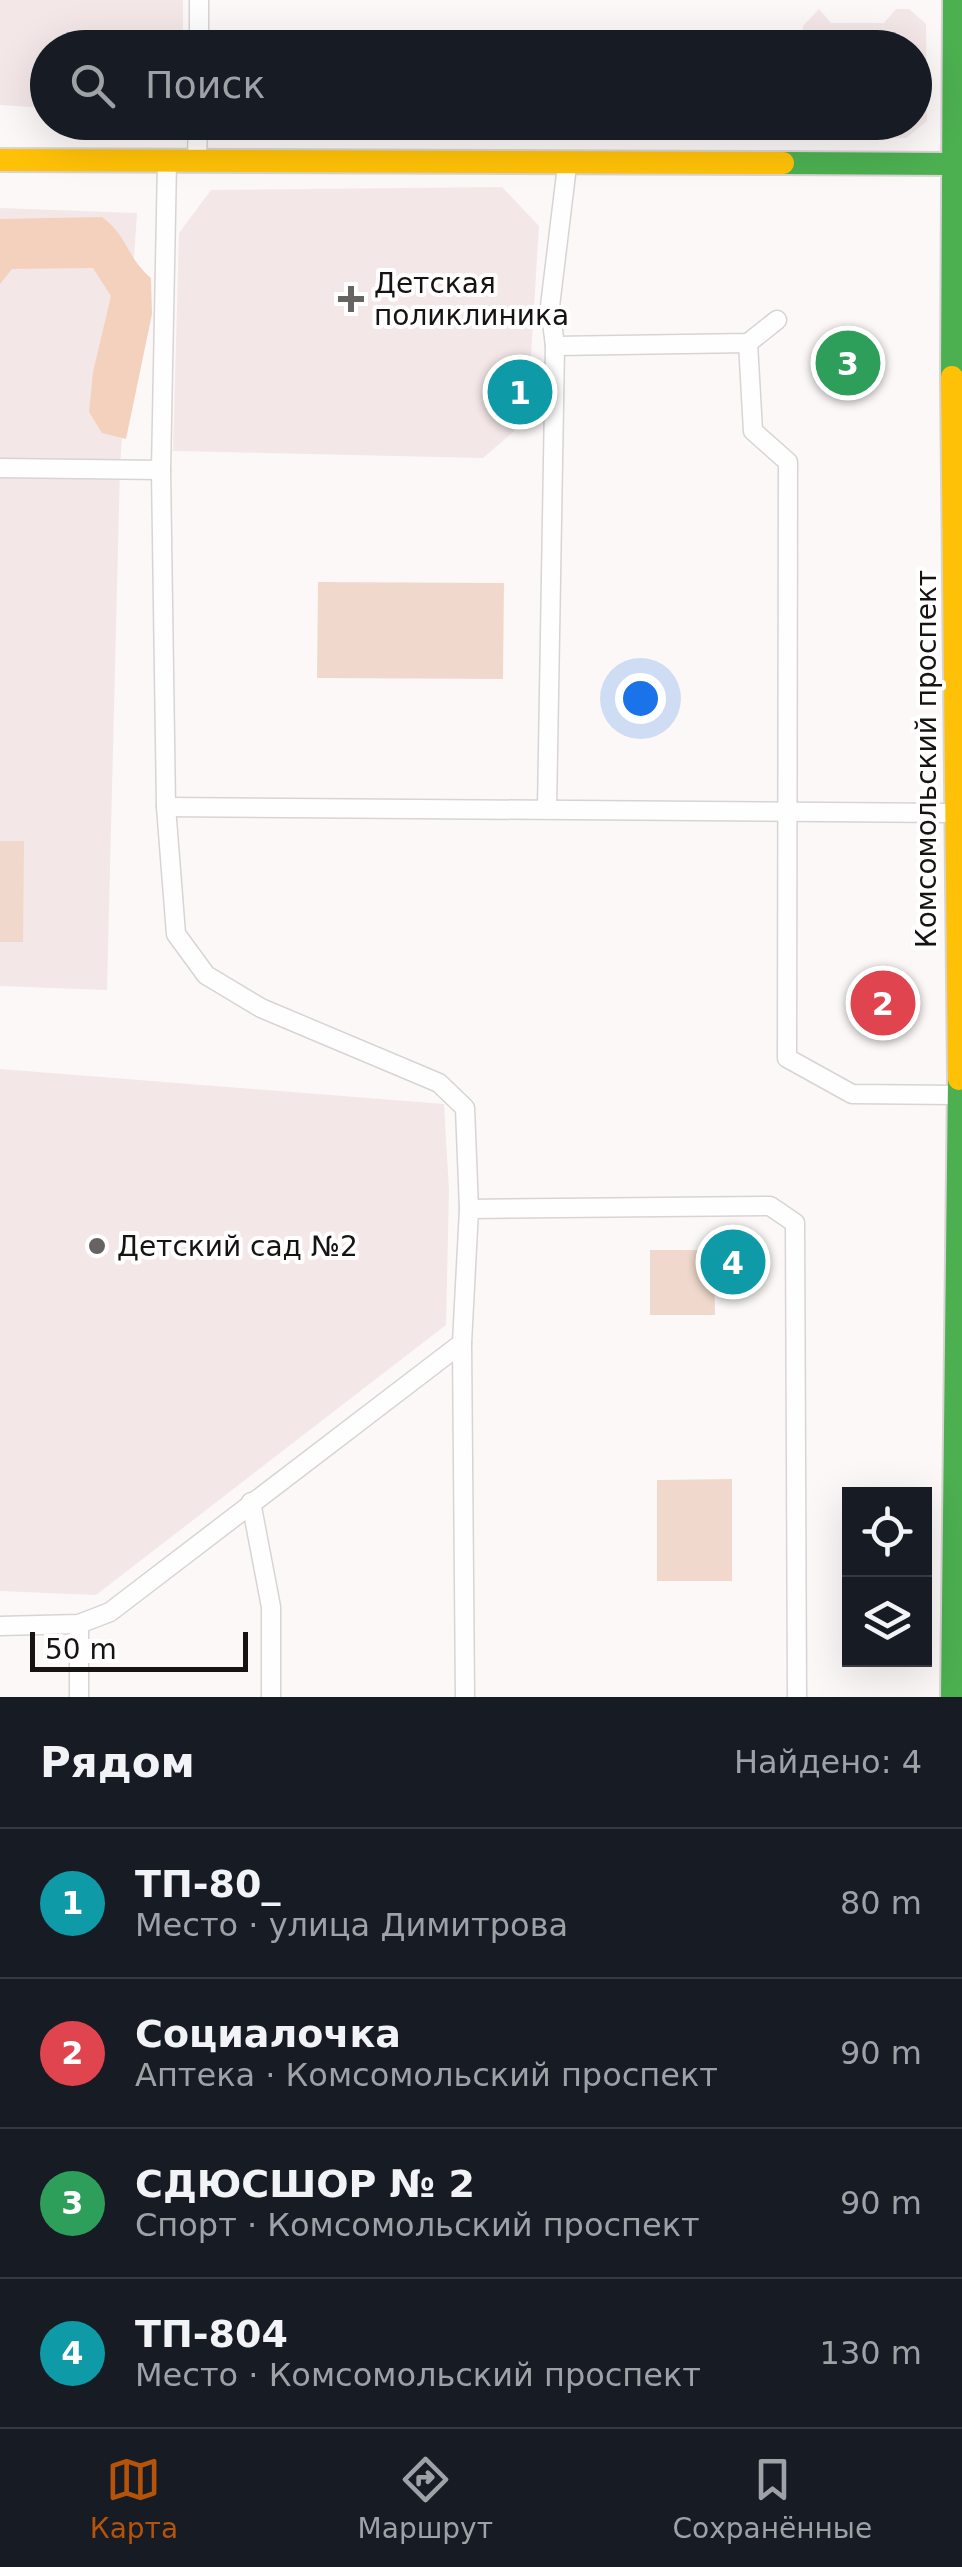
<!DOCTYPE html>
<html lang="ru">
<head>
<meta charset="utf-8">
<style>
	:root { --surface:#171b24; --page:#20242c; --text:#f1f3f6; --muted:#9ea1a6; --line:#363941; --accent:#b45309 }
	body { margin:0; font-family:"DejaVu Sans",sans-serif; background:var(--page); color:var(--text) }
	.controls { position:absolute; right:30px; bottom:30px; display:grid; overflow:hidden; border-radius:0px; box-shadow:0 10px 40px #0002 }
	.controls button { width:90px; height:90px; display:grid; place-items:center; padding:0; border:0; border-bottom:2px solid var(--line); background:var(--surface); color:var(--text); font:50px sans-serif }
	.scale { position:absolute; left:30px; bottom:25px; width:218px; box-sizing:border-box; padding-left:10px; border:5px solid #171313; border-top:0; font-size:28px; line-height:35px; white-space:nowrap; color:#171313; -webkit-text-stroke:8px #fff; paint-order:stroke }
	.you { position:absolute; left:640px; top:698px; width:35px; height:35px; margin:-25px; border:8px solid #fff; border-radius:50%; background:#1a73e8; box-shadow:0 0 0 15px #1a73e833 }
	.badge { display:grid; place-items:center; width:65px; height:65px; border-radius:50%; background:var(--accent); color:#fff; font-size:32px; font-weight:700 }
	.pin { position:absolute; translate:-50% -50%; border:5px solid #fff; box-shadow:0 2px 10px #0006 }
	.list { margin:0; padding:0; list-style:none }
	h2 { display:flex; justify-content:space-between; align-items:center; height:130px; margin:0; padding:0 40px; font-size:42px }
	h2 small { font-size:32px; font-weight:400; color:var(--muted) }
	.list li { display:grid; grid-template-columns:65px 1fr auto; gap:30px; align-items:center; box-sizing:border-box; height:150px; padding:0 40px; border-top:2px solid var(--line) }
	.list b { display:block; font-size:38px; white-space:nowrap }
	.list p { margin:0; font-size:32px; white-space:nowrap; color:var(--muted) }
	.list em { font-size:32px; font-style:normal; color:var(--muted) }
	.icon { flex:none; width:55px; height:55px; fill:none; stroke:currentColor; stroke-width:2; stroke-linecap:round; stroke-linejoin:round }
	.map { position:relative; flex:none; width:962px; height:1697px; overflow:hidden }
	.search { position:absolute; background:var(--surface); box-shadow:0 10px 40px #0002; left:30px; right:30px; top:30px; height:110px; display:flex; align-items:center; gap:25px; box-sizing:border-box; padding:0 35px; border-radius:55px; color:var(--muted); font-size:38px }
	.sheet { height:730px; background:var(--surface) }
	nav { display:flex; justify-content:space-around; align-items:center; box-sizing:border-box; height:140px; border-top:2px solid var(--line); background:var(--surface); font-size:28px; color:var(--muted) }
	nav a { display:grid; justify-items:center; gap:5px }
	nav .on { color:var(--accent) }
	.map>svg:first-child { display:block }
	.built { fill:#f4e7e7 }
	.green { fill:#f0d9cc }
	.forest { fill:#f4d1bc }
	.lines { fill:none; stroke-linecap:round; stroke-linejoin:round }
	.lane-casing { stroke:#d8d4d4; stroke-width:21 }
	.fast-casing { stroke:#d8d4d4; stroke-width:26 }
	.slow-casing { stroke:#d8d4d4; stroke-width:26 }
	.lane { stroke:#fffefe; stroke-width:18 }
	.fast { stroke:#4caf50; stroke-width:22 }
	.slow { stroke:#ffc107; stroke-width:22 }
	.poi-dot { fill:#676363; stroke:#fff; stroke-width:4 }
	.labels { text-anchor:middle; dominant-baseline:central; stroke-width:8; stroke-linejoin:round; paint-order:stroke }
	.poi-label { font-size:28px; fill:#171313; stroke:#fff; text-anchor:start }
	.street-label { font-size:28px; fill:#171313; stroke:#fff }
</style>
</head>
<body>
<div class="map">
<svg width="962" height="1697" viewBox="0 0 962 1697">
	<rect width="100%" height="100%" fill="#fcf8f8"/>
	<g class="built">
		<path d="M 0,0 L 183,0 L 183,47 L 48,48 L 47,108 L 0,105 Z"/>
		<path d="M 819,9 L 831,23 L 884,23 L 896,9 L 909,9 L 926,24 L 927,121 L 906,138 L 823,138 L 805,123 L 914,122 L 914,48 L 803,48 L 803,26 Z"/>
		<path d="M 502,187 L 539,226 L 527,420 L 483,458 L 173,451 L 179,233 L 211,190 Z"/>
		<path d="M 0,208 L 137,213 L 120,468 L 107,990 L 0,986 Z"/>
		<path d="M 0,1069 L 444,1104 L 449,1190 L 446,1325 L 96,1595 L 0,1591 Z"/>
	</g>
	<g class="green">
		<path d="M 318,582 L 504,583 L 503,679 L 317,678 Z"/>
		<path d="M 0,841 L 24,841 L 23,942 L 0,942 Z"/>
		<path d="M 650,1250 L 714,1250 L 715,1315 L 650,1315 Z"/>
		<path d="M 732,1479 L 732,1581 L 657,1581 L 657,1480 Z"/>
	</g>
	<path class="forest" d="M 102,217 C 128,236 126,257 151,278 L 152,314 L 126,439 L 102,433 L 89,412 L 93,372 L 111,296 L 93,268 L 12,269 L 0,284 L 0,219 Z"/>
	<g class="lines">
		<g class="lane-casing">
			<g id="lane">
				<path d="M 199,48 L 199,0"/>
				<path d="M 197,157 L 198,122"/>
				<path d="M 167,162 L 161,470 L 166,807 L 176,934 L 206,975 L 261,1008 L 439,1083 L 465,1108 L 469,1209"/>
				<path d="M 748,343 L 753,431 L 788,462 L 787,1058 L 852,1094 L 956,1095"/>
				<path d="M 555,346 L 748,343 L 777,320"/>
				<path d="M 0,468 L 161,470"/>
				<path d="M 166,807 L 950,813"/>
				<path d="M 547,809 L 555,346 L 550,306 L 567,166"/>
				<path d="M 251,1502 L 271,1607 L 271,1697"/>
				<path d="M 79,1624 L 79,1697"/>
				<path d="M 0,1626 L 79,1624 L 110,1612 L 462,1343"/>
				<path d="M 465,1697 L 462,1343 L 469,1209 L 770,1206 L 795,1223 L 797,1697"/>
			</g>
		</g>
		<g class="fast-casing">
			<g id="fast">
				<path d="M 783,163 L 955,164"/>
				<path d="M 952,377 L 954,0"/>
				<path d="M 952,1697 L 959,1079"/>
			</g>
		</g>
		<g class="slow-casing">
			<g id="slow">
				<path d="M 0,160 L 783,163"/>
				<path d="M 952,377 L 959,1079"/>
			</g>
		</g>
		<use href="#lane" class="lane"/>
		<use href="#fast" class="fast"/>
		<use href="#slow" class="slow"/>
	</g>
	<g class="poi-dot">
		<path d="M346 284h10v10h10v10h-10v10h-10v-10h-10v-10h10z"/>
		<circle cx="97" cy="1246" r="10"/>
	</g>
	<g class="labels">
		<g class="poi-label">
			<text x="374" y="283">Детская<tspan x="374" dy="32">поликлиника</tspan></text>
			<text x="117" y="1246">Детский сад №2</text>
		</g>
		<g class="street-label">
			<text transform="translate(926 759) rotate(-90)">Комсомольский проспект</text>
		</g>
	</g>
</svg>
<div class="controls">
<button><svg class="icon" aria-label="locate" viewBox="0 0 24 24"><circle cx="12" cy="12" r="6"/><path d="M12 2v4M12 18v4M2 12h4M18 12h4"/></svg></button>
<button><svg class="icon" aria-label="layers" viewBox="0 0 24 24"><path d="M12 4l9 5-9 5-9-5zM3 14l9 5 9-5"/></svg></button>
</div>
<div class="scale">50 m</div>
<div class="you"></div>
<div class="pin badge" style="left:520px;top:392px;background:#0f9aa8">1</div>
<div class="pin badge" style="left:883px;top:1003px;background:#e0444e">2</div>
<div class="pin badge" style="left:848px;top:363px;background:#2e9e5b">3</div>
<div class="pin badge" style="left:733px;top:1262px;background:#0f9aa8">4</div>
<div class="search"><svg class="icon" aria-label="search" viewBox="0 0 24 24"><circle cx="10" cy="10" r="6"/><path d="M15 15l6 6"/></svg>Поиск</div>
</div>
<section class="sheet">
<h2>Рядом<small>Найдено: 4</small></h2>
<ul class="list">
<li><span class="badge" style="background:#0f9aa8">1</span><div><b>ТП-80_</b><p>Место · улица Димитрова</p></div><em>80 m</em></li>
<li><span class="badge" style="background:#e0444e">2</span><div><b>Социалочка</b><p>Аптека · Комсомольский проспект</p></div><em>90 m</em></li>
<li><span class="badge" style="background:#2e9e5b">3</span><div><b>СДЮСШОР № 2</b><p>Спорт · Комсомольский проспект</p></div><em>90 m</em></li>
<li><span class="badge" style="background:#0f9aa8">4</span><div><b>ТП-804</b><p>Место · Комсомольский проспект</p></div><em>130 m</em></li>
</ul>
</section>
<nav>
<a class="on"><svg class="icon" aria-label="map" viewBox="0 0 24 24"><path d="M3 6l6-2 6 2 6-2v14l-6 2-6-2-6 2zM9 4v14M15 6v14"/></svg>Карта</a>
<a><svg class="icon" aria-label="directions" viewBox="0 0 24 24"><path d="M12 3l9 9-9 9-9-9zM9 14v-3h6M13 9l2 2-2 2"/></svg>Маршрут</a>
<a><svg class="icon" aria-label="saved" viewBox="0 0 24 24"><path d="M7 4h10v16l-5-4-5 4z"/></svg>Сохранённые</a>
</nav>
</body>
</html>
